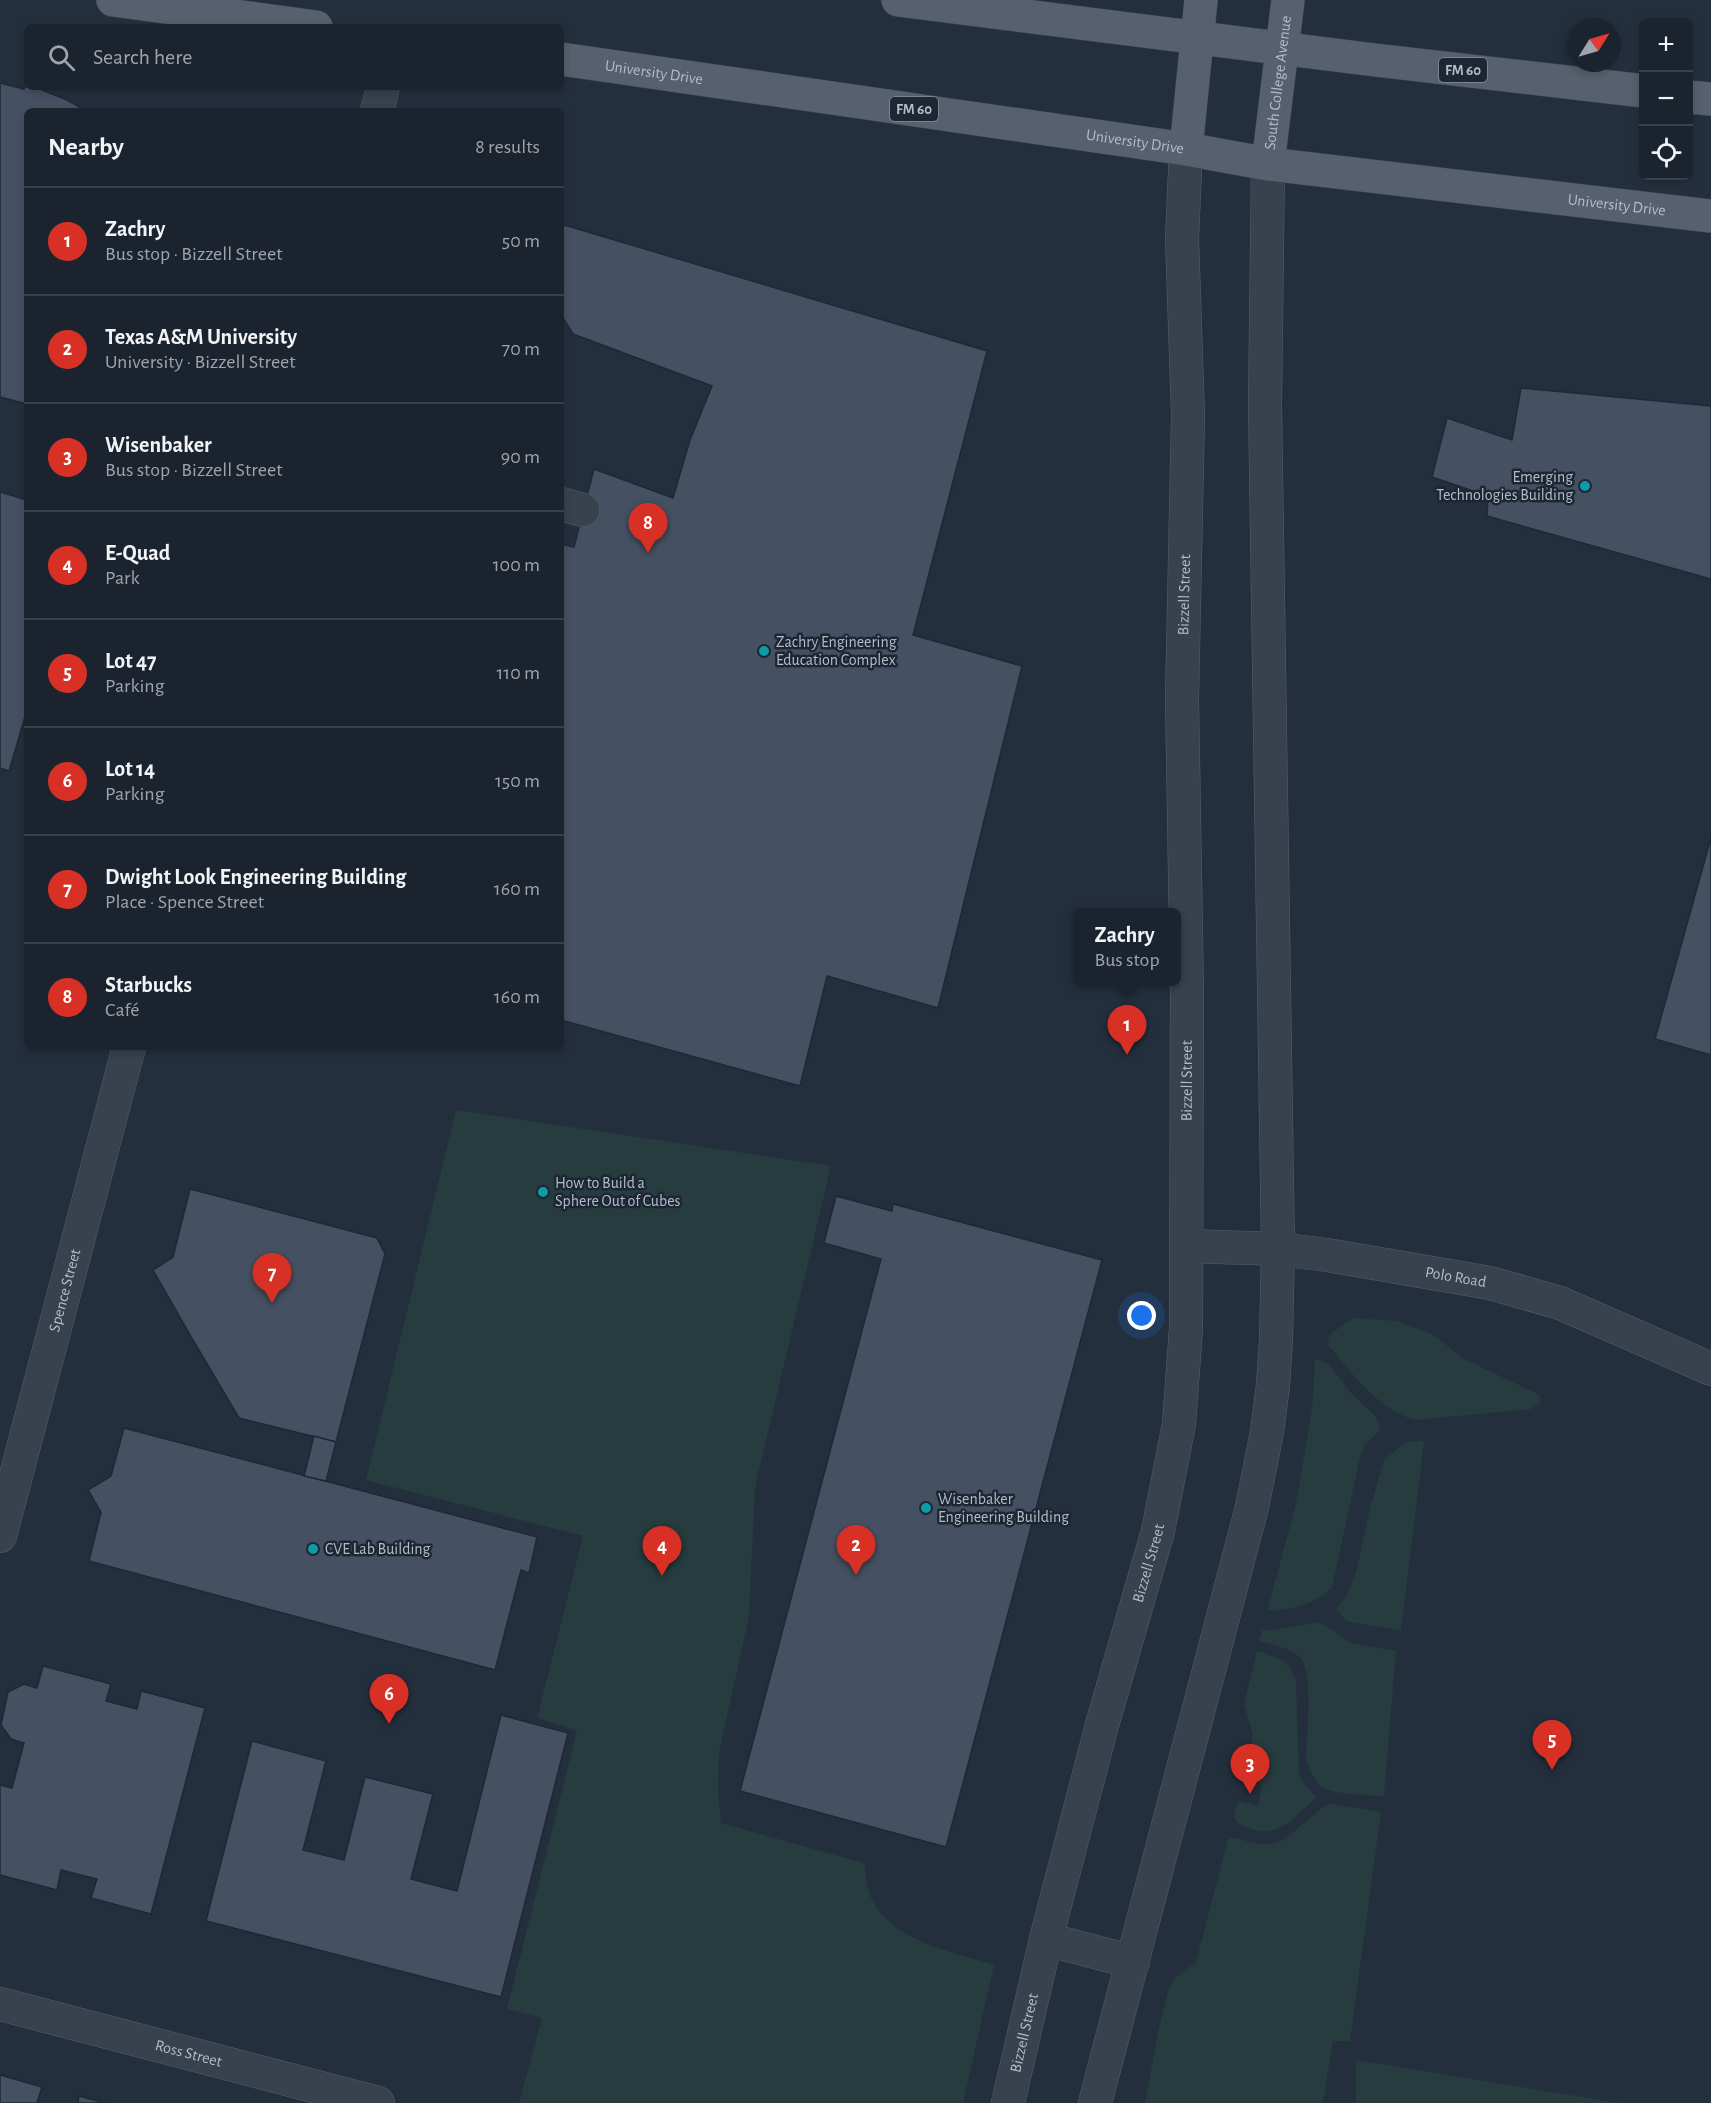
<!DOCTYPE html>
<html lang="en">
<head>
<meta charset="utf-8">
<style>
	:root { --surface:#1b232e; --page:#242b36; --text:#f1f3f6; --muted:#a0a4aa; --line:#39404a; --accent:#d93025 }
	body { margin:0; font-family:"Alegreya Sans",sans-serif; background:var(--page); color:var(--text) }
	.controls { position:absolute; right:18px; top:18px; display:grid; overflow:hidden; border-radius:9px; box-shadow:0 3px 9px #0003 }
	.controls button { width:54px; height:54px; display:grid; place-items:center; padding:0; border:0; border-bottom:2px solid var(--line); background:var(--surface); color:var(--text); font:30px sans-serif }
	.compass { position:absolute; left:1567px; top:18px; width:54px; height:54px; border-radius:50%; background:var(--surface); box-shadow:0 3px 9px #0003; rotate:53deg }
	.you { position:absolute; left:1142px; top:1316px; width:21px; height:21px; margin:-15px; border:4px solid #fff; border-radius:50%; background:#1a73e8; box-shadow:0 0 0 9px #1a73e833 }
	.badge { display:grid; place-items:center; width:39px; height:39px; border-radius:50%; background:var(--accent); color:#fff; font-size:20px; font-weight:700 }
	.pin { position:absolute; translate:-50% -50px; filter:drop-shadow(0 2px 3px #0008) }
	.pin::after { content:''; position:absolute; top:32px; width:21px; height:18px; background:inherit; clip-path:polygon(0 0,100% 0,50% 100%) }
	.popup { position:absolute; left:1073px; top:908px; width:108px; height:78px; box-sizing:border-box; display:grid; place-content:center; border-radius:9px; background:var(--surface); filter:drop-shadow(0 2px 4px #0005); font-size:20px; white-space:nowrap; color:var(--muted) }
	.popup b { font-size:22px; color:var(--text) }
	.popup::after { content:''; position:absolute; left:50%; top:100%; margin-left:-12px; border:12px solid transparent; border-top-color:var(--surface) }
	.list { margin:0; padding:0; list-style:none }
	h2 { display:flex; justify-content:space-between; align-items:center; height:78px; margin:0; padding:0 24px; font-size:26px }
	h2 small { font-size:20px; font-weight:400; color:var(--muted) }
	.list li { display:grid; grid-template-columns:39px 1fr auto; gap:18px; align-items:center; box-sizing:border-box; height:108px; padding:0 24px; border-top:2px solid var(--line) }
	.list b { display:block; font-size:22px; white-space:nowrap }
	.list p { margin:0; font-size:20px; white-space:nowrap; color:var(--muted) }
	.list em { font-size:20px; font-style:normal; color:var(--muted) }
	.icon { flex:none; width:33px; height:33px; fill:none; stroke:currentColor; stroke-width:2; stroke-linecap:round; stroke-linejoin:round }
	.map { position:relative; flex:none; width:1711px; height:2103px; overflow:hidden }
	.search { position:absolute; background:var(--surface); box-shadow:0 3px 9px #0003; left:24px; top:24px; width:540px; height:66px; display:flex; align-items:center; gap:15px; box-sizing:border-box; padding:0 21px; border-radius:9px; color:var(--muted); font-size:22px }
	.panel { position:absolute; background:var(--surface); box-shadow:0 3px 9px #0003; left:24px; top:108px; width:540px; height:942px; border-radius:9px }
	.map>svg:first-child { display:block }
	.green { fill:#263c3f }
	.building { fill:#455162; stroke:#1f2835; stroke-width:1.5 }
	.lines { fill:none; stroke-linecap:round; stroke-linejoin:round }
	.minor-casing { stroke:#565f6c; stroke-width:34 }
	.major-casing { stroke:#414a57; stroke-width:34 }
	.minor { stroke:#38414e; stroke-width:33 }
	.major { stroke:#56606e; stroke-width:33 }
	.culture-dot { fill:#0f9aa8; stroke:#1d2633; stroke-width:2 }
	.labels { text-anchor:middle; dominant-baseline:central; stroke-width:5; stroke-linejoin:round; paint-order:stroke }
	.shield { fill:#1d2633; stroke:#878f9c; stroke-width:1.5 }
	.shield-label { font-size:15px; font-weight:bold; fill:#b4bcc9 }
	.street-label { font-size:16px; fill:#b4bcc9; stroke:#1d2633 }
	.poi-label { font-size:16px; fill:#b4bcc9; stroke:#1d2633; text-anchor:start }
</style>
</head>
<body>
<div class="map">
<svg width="1711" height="2103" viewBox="0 0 1711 2103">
	<rect width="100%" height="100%" fill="#242f3e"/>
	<g class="green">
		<path d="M 456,1110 L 831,1166 L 755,1487 L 749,1617 L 719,1752 L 718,1789 L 721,1823 L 864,1863 C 866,1873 866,1885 870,1895 C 887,1940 953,1952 994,1965 L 963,2103 L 519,2103 L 542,2018 L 507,2009 L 577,1730 L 537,1718 L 583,1536 L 366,1480 Z"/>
		<path d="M 1353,1318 L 1396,1321 L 1432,1334 L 1466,1360 L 1538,1394 L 1541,1399 L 1539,1404 L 1531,1409 L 1415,1420 C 1377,1409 1353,1374 1328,1345 L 1329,1335 Z"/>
		<path d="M 1315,1359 L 1328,1363 L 1351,1393 L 1375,1416 L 1379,1423 L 1380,1430 L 1364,1446 L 1359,1462 L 1332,1588 C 1312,1606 1292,1609 1267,1611 L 1296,1504 L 1312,1409 Z"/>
		<path d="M 1424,1441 L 1401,1631 L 1346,1621 L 1336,1609 L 1347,1595 L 1356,1573 L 1370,1508 L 1384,1460 L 1405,1442 Z"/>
		<path d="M 1320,1622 L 1351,1643 L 1396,1651 L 1384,1796 C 1368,1795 1335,1795 1322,1787 C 1313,1781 1309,1768 1306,1758 C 1307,1735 1313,1678 1302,1660 C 1294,1648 1272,1645 1259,1641 L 1262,1630 L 1274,1630 Z"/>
		<path d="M 1257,1651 C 1278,1658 1290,1659 1296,1683 L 1299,1775 L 1306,1787 L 1317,1797 C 1296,1815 1279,1840 1249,1828 C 1241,1825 1238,1824 1234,1817 L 1238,1801 L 1258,1806 L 1262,1786 L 1244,1781 L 1253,1735 L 1244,1704 Z"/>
		<path d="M 1331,1804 L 1381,1812 L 1350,2041 L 1333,2041 L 1323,2103 L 1145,2103 L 1159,2028 L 1169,1988 L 1174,1979 L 1196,1962 L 1228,1839 L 1235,1838 L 1254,1843 L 1268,1844 L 1284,1840 L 1324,1806 Z"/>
		<path d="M 1356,2060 L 1619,2103 L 1354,2103 L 1356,2101 Z"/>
	</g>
	<g class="building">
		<path d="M 0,83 L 24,89 L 26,84 L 27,87 L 35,87 L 67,100 L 87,111 L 27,111 L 27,404 L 0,397 Z"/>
		<path d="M 561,224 L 987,351 L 913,635 L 1022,666 L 938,1008 L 827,976 L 800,1086 L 561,1020 L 561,544 L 574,547 L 594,469 L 673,498 L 690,440 L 712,386 L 573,334 L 561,315 Z"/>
		<path d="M 1521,388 L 1711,406 L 1711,579 L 1487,516 L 1488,496 L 1432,477 L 1447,418 L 1512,440 Z"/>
		<path d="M 0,492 L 27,500 L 27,710 L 9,771 L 0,768 Z"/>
		<path d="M 1711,838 L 1711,1055 L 1655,1039 Z"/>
		<path d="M 190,1189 L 377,1238 L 385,1254 L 336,1442 L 239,1418 L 190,1335 L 153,1270 L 173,1257 Z"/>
		<path d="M 836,1196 L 892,1211 L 893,1204 L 1102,1260 L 946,1847 L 740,1791 L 881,1259 L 824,1243 Z"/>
		<path d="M 124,1428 L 537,1537 L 529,1573 L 521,1570 L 495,1670 L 89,1561 L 101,1512 L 88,1490 L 111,1476 Z"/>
		<path d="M 314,1436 L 336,1442 L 326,1481 L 304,1476 Z"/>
		<path d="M 43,1666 L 111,1684 L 106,1701 L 137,1709 L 141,1691 L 205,1708 L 151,1914 L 91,1898 L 97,1879 L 61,1870 L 57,1890 L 0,1875 L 0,1785 L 12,1788 L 24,1743 L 11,1739 L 1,1725 L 8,1692 L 24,1684 L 37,1688 Z"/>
		<path d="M 501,1715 L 568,1733 L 501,1997 L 206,1921 L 252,1741 L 326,1761 L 303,1850 L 344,1860 L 365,1777 L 433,1794 L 411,1879 L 457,1891 Z"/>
		<path d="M 0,2075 L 42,2087 L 37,2103 L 0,2103 Z"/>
		<path d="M 79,2096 L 105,2103 L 78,2103 Z"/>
	</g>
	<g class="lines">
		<g class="minor-casing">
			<g id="minor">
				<path d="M 377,111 L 383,87"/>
				<path d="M 561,504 L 583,510"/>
				<path id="s1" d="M 1186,1246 L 1278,1249 L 1327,1255 L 1490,1283 L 1560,1303 L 1711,1369"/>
				<path id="s2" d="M 0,1536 L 129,1047"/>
				<path d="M 1046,1939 L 1133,1962"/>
				<path id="s3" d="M 0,2004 L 378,2103"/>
				<path id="s4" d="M 1008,2103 L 1046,1939 L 1102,1725 L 1158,1531 L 1179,1424 L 1186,1328 L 1187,992 L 1182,699 L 1188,415 L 1182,238 L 1186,149"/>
				<path d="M 1095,2103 L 1252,1507 L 1267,1432 L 1273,1385 L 1276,1340 L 1278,1249 L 1265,405 L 1268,164"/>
			</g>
		</g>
		<g class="major-casing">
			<g id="major">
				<path d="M 113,0 L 316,27"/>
				<path d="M 898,0 L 1375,60 L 1644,91"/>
				<path id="s5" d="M 561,59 L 1186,149 L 1268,164 L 1711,216"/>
				<path d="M 1688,97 L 1711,99"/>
				<path d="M 1186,149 L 1201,0"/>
				<path id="s6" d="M 1268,164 L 1288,0"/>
			</g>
		</g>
		<use href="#minor" class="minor"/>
		<use href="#major" class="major"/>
	</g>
	<g class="culture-dot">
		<circle cx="1585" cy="486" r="6"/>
		<circle cx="764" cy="651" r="6"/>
		<circle cx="543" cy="1192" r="6"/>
		<circle cx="926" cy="1508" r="6"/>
		<circle cx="313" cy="1549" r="6"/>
	</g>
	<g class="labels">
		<g class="shield">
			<rect x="1439" y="58" width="48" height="24" rx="4.5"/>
			<rect x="890" y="97" width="48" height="24" rx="4.5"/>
		</g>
		<g class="shield-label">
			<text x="1463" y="70">FM 60</text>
			<text x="914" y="109">FM 60</text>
		</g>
		<g class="street-label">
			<text stroke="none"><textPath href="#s5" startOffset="94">University Drive</textPath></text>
			<text stroke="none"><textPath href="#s6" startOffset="82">South College Avenue</textPath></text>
			<text stroke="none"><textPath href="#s5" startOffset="580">University Drive</textPath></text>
			<text stroke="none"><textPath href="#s5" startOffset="1066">University Drive</textPath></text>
			<text stroke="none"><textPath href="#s4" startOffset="1530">Bizzell Street</textPath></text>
			<text stroke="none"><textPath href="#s4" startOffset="1044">Bizzell Street</textPath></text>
			<text stroke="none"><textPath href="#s1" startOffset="272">Polo Road</textPath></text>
			<text stroke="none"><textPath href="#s2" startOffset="254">Spence Street</textPath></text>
			<text stroke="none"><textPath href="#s4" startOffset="558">Bizzell Street</textPath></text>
			<text stroke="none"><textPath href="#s4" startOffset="72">Bizzell Street</textPath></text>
			<text stroke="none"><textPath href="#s3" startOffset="195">Ross Street</textPath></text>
		</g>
		<g class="poi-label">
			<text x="1573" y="477" text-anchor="end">Emerging<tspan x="1573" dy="18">Technologies Building</tspan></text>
			<text x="776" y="642">Zachry Engineering<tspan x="776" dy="18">Education Complex</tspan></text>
			<text x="555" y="1183">How to Build a<tspan x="555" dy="18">Sphere Out of Cubes</tspan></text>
			<text x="938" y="1499">Wisenbaker<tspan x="938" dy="18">Engineering Building</tspan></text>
			<text x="325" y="1549">CVE Lab Building</text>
		</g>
	</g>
</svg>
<div class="controls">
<button>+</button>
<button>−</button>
<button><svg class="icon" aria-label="locate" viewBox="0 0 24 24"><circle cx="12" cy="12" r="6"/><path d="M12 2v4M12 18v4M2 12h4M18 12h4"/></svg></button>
</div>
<svg class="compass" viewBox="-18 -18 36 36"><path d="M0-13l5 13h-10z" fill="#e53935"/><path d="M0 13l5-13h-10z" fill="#a0a4aa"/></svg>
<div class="you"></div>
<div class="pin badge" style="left:1127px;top:1055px">1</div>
<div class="popup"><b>Zachry</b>Bus stop</div>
<div class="pin badge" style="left:856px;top:1575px">2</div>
<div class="pin badge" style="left:1250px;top:1794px">3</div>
<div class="pin badge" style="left:662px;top:1576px">4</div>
<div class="pin badge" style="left:1552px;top:1770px">5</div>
<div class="pin badge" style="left:389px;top:1724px">6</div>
<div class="pin badge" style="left:272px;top:1303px">7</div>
<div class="pin badge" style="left:648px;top:553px">8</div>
<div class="search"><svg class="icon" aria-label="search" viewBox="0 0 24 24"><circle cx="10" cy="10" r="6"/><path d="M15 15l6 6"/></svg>Search here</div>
<section class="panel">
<h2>Nearby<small>8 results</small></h2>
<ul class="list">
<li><span class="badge">1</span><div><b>Zachry</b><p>Bus stop · Bizzell Street</p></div><em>50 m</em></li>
<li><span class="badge">2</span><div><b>Texas A&amp;M University</b><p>University · Bizzell Street</p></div><em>70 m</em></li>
<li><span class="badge">3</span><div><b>Wisenbaker</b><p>Bus stop · Bizzell Street</p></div><em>90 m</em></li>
<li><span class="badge">4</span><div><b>E-Quad</b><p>Park</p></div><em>100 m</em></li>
<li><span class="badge">5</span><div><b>Lot 47</b><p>Parking</p></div><em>110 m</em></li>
<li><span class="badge">6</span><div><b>Lot 14</b><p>Parking</p></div><em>150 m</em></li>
<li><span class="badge">7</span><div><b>Dwight Look Engineering Building</b><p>Place · Spence Street</p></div><em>160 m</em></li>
<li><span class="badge">8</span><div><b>Starbucks</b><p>Café</p></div><em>160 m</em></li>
</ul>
</section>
</div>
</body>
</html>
